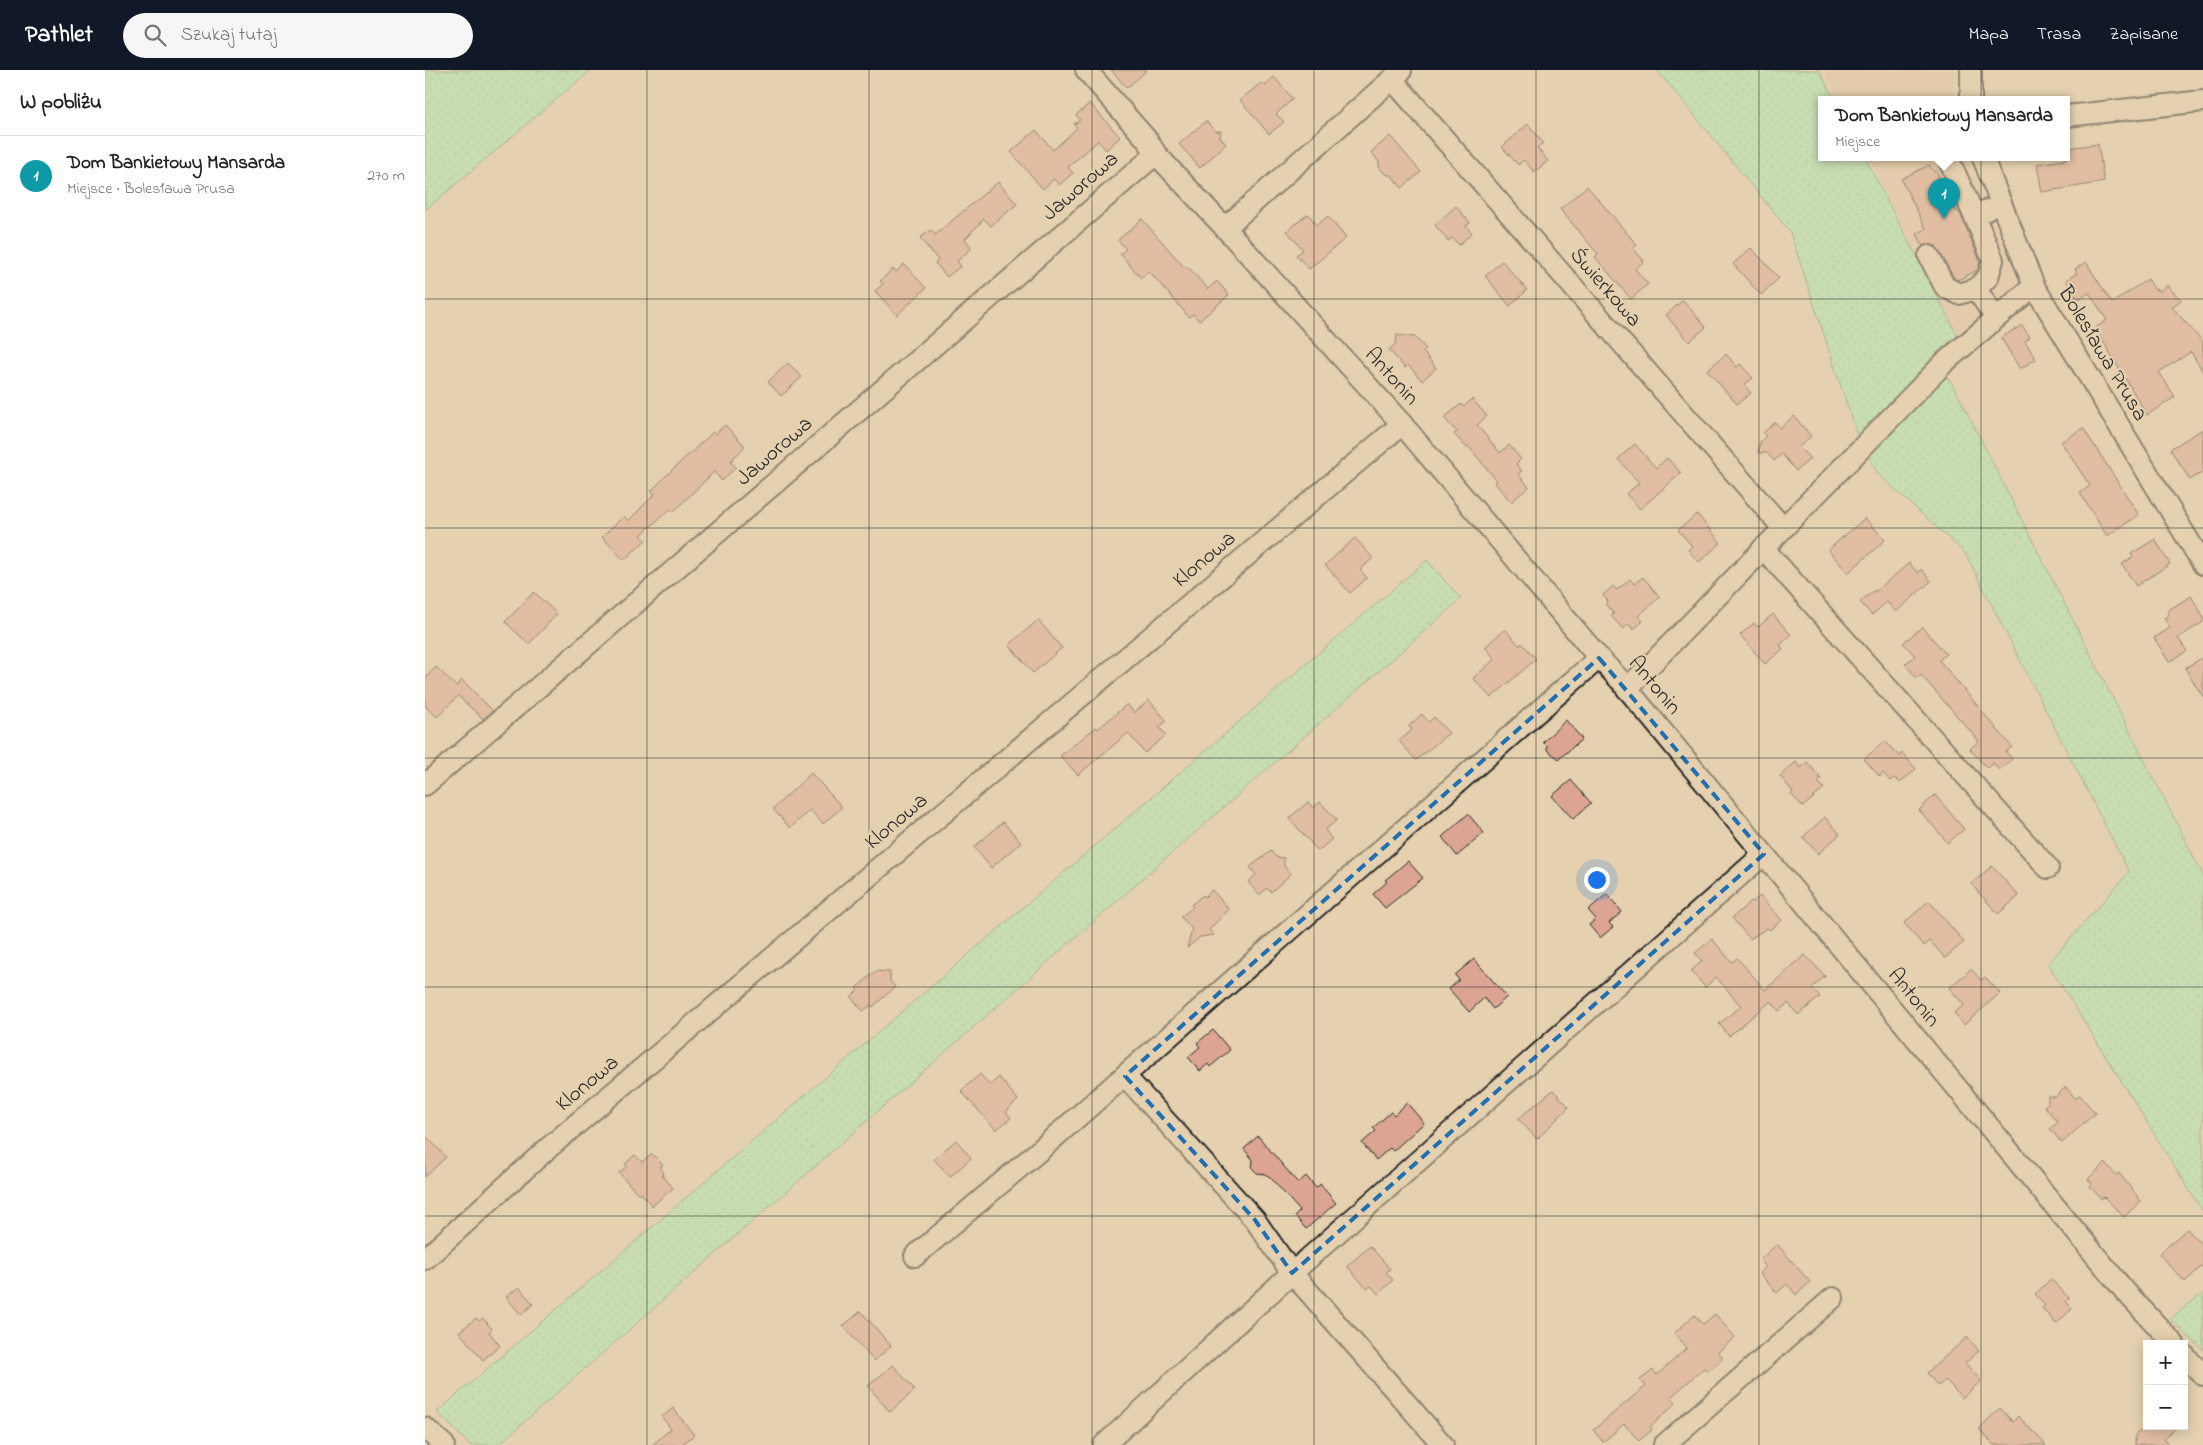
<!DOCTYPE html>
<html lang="pl">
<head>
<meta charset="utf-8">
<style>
	:root { --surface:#fff; --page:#f6f6f6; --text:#222; --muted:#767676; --line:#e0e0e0; --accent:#111827 }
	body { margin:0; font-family:"Indie Flower",sans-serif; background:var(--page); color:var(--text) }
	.controls { position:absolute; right:15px; bottom:15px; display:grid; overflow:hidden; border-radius:0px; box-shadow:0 2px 12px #0003 }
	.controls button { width:45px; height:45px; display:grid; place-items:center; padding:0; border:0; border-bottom:1px solid var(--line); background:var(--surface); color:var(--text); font:25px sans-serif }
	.you { position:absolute; left:1171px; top:809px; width:18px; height:18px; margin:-12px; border:4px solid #fff; border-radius:50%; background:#1a73e8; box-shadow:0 0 0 8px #1a73e833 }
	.badge { display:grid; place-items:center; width:32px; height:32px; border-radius:50%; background:var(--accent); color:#fff; font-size:16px; font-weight:700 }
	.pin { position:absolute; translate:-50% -41px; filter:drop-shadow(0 1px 2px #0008) }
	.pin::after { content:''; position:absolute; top:26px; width:18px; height:15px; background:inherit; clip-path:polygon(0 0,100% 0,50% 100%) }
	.popup { position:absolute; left:1393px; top:26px; width:252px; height:65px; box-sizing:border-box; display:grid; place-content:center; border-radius:0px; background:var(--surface); filter:drop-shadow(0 1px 4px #0005); font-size:16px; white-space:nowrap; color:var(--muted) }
	.popup b { font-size:19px; color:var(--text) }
	.popup::after { content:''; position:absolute; left:50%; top:100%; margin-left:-10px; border:10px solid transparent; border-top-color:var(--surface) }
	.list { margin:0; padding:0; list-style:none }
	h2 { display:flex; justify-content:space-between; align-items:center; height:65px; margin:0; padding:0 20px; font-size:21px }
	h2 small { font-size:16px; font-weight:400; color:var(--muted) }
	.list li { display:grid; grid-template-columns:32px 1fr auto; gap:15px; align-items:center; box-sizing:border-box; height:80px; padding:0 20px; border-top:1px solid var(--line) }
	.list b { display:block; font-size:19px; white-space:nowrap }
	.list p { margin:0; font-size:16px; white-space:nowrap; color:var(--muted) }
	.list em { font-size:16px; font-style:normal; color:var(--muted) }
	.icon { flex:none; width:28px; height:28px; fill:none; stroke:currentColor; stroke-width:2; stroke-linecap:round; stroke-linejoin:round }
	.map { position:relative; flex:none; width:1778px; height:1375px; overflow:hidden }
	header { display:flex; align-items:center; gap:30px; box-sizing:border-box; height:70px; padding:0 25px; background:var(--accent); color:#fff }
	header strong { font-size:24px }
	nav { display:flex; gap:28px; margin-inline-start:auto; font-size:18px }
	.search { width:350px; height:45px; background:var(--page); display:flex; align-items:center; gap:12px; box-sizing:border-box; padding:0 18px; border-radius:28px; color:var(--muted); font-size:19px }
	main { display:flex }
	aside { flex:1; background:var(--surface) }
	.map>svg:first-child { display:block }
	.built { fill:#e2c4a7 }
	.grass { fill:url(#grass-dots); stroke:#688a70 }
	.building { fill:#dba493; stroke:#2b2b2b }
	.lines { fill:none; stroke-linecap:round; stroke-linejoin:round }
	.minor-casing { stroke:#2b2b2b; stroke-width:24 }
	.minor { stroke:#e5d1af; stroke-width:20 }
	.marked { fill:none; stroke:#1f6fb2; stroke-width:4; stroke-dasharray:10 6; stroke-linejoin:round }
	.grid { fill:none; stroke:#2b2b2b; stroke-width:1; stroke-opacity:0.55 }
	.labels { text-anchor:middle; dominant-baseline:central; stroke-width:4.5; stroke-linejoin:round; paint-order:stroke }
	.street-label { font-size:22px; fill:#2b2b2b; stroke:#e5d1af }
</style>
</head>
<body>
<header>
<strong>Pathlet</strong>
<div class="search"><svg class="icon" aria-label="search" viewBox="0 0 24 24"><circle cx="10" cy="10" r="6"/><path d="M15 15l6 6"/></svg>Szukaj tutaj</div>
<nav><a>Mapa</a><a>Trasa</a><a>Zapisane</a></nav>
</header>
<main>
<aside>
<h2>W pobliżu<small></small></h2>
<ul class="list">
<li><span class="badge" style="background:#0f9aa8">1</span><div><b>Dom Bankietowy Mansarda</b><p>Miejsce · Bolesława Prusa</p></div><em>270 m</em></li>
</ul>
</aside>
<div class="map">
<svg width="1778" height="1375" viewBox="0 0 1778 1375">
	<defs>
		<pattern id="grass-dots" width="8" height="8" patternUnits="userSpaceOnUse" patternTransform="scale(1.25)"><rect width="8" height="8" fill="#a5eab5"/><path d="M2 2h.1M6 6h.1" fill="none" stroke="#8ec99c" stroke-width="1.8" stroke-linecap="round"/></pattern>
	</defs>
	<rect width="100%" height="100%" fill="#e5d1af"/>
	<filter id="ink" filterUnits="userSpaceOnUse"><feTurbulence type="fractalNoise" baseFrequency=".02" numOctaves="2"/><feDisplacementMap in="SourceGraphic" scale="10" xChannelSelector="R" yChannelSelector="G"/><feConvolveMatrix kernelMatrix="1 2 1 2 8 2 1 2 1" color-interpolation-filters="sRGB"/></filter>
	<g filter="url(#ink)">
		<g class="built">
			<path d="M 1399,0 L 1529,0 L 1529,30 L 1414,30 Z"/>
			<path d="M 1444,88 L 1541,88 L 1596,212 L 1533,266 Z"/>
		</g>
		<g class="grass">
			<path d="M 0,0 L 166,0 L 0,140 Z"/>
			<path d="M 1232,0 L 1394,0 L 1410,30 L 1396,30 L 1396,88 L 1440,88 L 1533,266 L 1505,289 L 1527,313 L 1778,805 L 1778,1142 L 1623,894 L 1704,802 L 1540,483 L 1453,404 L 1433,368 L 1365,162 Z"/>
			<path d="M 1002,490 L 1036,529 L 73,1375 L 45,1375 L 12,1342 Z"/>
			<path d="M 1778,1223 L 1778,1280 L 1745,1249 Z"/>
		</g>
		<g class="building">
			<path d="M 686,0 L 722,0 L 702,18 Z"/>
			<path d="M 849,7 L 868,29 L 851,44 L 859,52 L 844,64 L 815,30 L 836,13 L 839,16 Z"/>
			<path d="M 665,33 L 695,67 L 681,80 L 673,71 L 643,97 L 648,103 L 634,115 L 629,109 L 618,119 L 586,82 L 611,60 L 628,80 L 652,58 L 649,54 L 655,50 L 651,45 Z"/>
			<path d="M 781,51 L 790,61 L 796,61 L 795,67 L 801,74 L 775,98 L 754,74 Z"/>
			<path d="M 1103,54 L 1118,73 L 1112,78 L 1123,91 L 1109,102 L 1099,90 L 1093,95 L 1077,77 Z"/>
			<path d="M 965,66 L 996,102 L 977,118 L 966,105 L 961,105 L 954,97 L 954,92 L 946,82 Z"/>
			<path d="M 1673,74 L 1679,112 L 1617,122 L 1612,94 L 1639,90 L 1639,88 L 1642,88 L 1642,78 Z"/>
			<path d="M 1504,95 L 1509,102 L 1511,101 L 1532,142 L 1534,141 L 1555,191 L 1553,200 L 1533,210 L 1529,208 L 1511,176 L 1504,174 L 1498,176 L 1492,164 L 1501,159 L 1476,109 Z"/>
			<path d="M 573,112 L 592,134 L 566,156 L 559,149 L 540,169 L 547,178 L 532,191 L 536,196 L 522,207 L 510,193 L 513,190 L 495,168 L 506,160 L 510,165 Z"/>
			<path d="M 1162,116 L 1212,175 L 1208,178 L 1219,191 L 1210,199 L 1223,214 L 1206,229 L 1170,187 L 1173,184 L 1135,139 Z"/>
			<path d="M 1031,136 L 1045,153 L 1041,156 L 1047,163 L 1034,175 L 1027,168 L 1023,171 L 1010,155 Z"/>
			<path d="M 883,144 L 892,155 L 903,146 L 921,168 L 884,199 L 871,185 L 878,180 L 862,161 Z"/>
			<path d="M 717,149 L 759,197 L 763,197 L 783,219 L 792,211 L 804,225 L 774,251 L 768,244 L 764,247 L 724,201 L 716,208 L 695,184 L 701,179 L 693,170 Z"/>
			<path d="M 1326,178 L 1354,208 L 1336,225 L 1308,194 Z"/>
			<path d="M 1077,191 L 1102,220 L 1085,236 L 1060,206 Z"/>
			<path d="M 1661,192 L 1687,233 L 1723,209 L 1730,220 L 1732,219 L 1734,222 L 1742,215 L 1756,230 L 1747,237 L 1778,272 L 1778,302 L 1766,282 L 1734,302 L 1750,327 L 1722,345 L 1670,258 L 1682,250 L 1664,223 L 1653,230 L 1641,210 L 1652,203 L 1650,199 Z"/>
			<path d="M 479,194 L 501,218 L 472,245 L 450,221 L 458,214 L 455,211 L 468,199 L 471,202 Z"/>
			<path d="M 1258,230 L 1281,257 L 1264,272 L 1241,245 Z"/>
			<path d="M 1597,255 L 1605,267 L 1600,271 L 1611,289 L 1595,299 L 1576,268 Z"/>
			<path d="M 972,265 L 990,267 L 1001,279 L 998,282 L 1011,298 L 997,311 L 983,295 L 980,298 L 964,280 L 971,273 Z"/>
			<path d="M 1301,284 L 1312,297 L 1315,294 L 1328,308 L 1319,315 L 1326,323 L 1312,334 L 1282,300 Z"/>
			<path d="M 363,293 L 377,307 L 356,326 L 343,312 Z"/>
			<path d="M 1047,329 L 1062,346 L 1052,355 L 1075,383 L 1084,375 L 1096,389 L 1091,394 L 1097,401 L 1093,404 L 1104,417 L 1086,432 L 1070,413 L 1072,411 L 1043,376 L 1041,377 L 1029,364 L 1032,362 L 1019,348 L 1036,334 L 1039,337 Z"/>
			<path d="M 1369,346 L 1386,366 L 1374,377 L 1385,389 L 1371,401 L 1357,384 L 1349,391 L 1342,383 L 1333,383 L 1335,372 L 1341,366 L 1338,363 L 1350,352 L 1355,358 Z"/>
			<path d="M 300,355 L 320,376 L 305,392 L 311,397 L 297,411 L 289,402 L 248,442 L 245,439 L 216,465 L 221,470 L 199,490 L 177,467 L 199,446 L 203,451 L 230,424 L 226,421 L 248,399 L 288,362 L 290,364 Z"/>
			<path d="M 1658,358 L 1714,445 L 1682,466 L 1655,423 L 1665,416 L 1636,372 Z"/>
			<path d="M 1778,359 L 1778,402 L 1765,410 L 1745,379 Z"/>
			<path d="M 1210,374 L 1231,398 L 1242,388 L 1256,403 L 1215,439 L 1201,424 L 1214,413 L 1193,389 Z"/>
			<path d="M 1272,444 L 1296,473 L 1274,492 L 1263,480 L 1267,476 L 1253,460 Z"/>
			<path d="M 1440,448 L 1460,470 L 1423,503 L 1403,480 Z"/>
			<path d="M 930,468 L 948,488 L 935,500 L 942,508 L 925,523 L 900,495 Z"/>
			<path d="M 1730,469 L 1745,494 L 1711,516 L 1697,494 L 1708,487 L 1706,484 Z"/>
			<path d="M 1484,493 L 1493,503 L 1496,499 L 1506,511 L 1471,542 L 1462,532 L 1447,545 L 1435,532 L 1449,520 L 1450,522 Z"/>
			<path d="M 1218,507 L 1235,527 L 1213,546 L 1218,551 L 1208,560 L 1204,554 L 1198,559 L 1186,546 L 1189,544 L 1180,534 L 1183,531 L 1178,525 L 1188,516 L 1192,520 L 1205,509 L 1209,514 Z"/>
			<path d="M 109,522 L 132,544 L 104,574 L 80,552 Z"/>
			<path d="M 1766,526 L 1778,546 L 1778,552 L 1753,568 L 1762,581 L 1744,592 L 1729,568 L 1745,558 L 1739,548 L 1744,545 L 1742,541 Z"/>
			<path d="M 1348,544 L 1366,565 L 1355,575 L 1358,579 L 1340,594 L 1315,565 L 1329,553 L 1333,557 Z"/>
			<path d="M 613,550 L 637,578 L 608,603 L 584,575 Z"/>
			<path d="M 1497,557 L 1521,584 L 1514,590 L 1587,677 L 1581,682 L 1587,689 L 1574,700 L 1568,693 L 1562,698 L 1545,679 L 1554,671 L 1496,605 L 1492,608 L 1480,594 L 1490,586 L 1478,573 Z"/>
			<path d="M 1080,559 L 1095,576 L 1097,573 L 1111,589 L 1066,628 L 1048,608 L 1070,589 L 1060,577 Z"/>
			<path d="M 1778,587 L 1778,627 L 1760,598 Z"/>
			<path d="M 11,597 L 31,616 L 37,610 L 68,641 L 58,649 L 33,626 L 12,647 L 0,636 L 0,609 Z"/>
			<path d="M 724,630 L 742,651 L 734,657 L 741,665 L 720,683 L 703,663 L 653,705 L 635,686 L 671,657 L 673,659 L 702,634 L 709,643 Z"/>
			<path d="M 997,644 L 1004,652 L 1009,647 L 1024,663 L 991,690 L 974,671 L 987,660 L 984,656 Z"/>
			<path d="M 1141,650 L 1157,669 L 1134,689 L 1122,680 L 1122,676 L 1118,672 Z"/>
			<path d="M 1460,671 L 1474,686 L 1477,683 L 1491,699 L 1475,713 L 1470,708 L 1465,711 L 1458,703 L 1455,707 L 1439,689 Z"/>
			<path d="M 1371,692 L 1376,698 L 1382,692 L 1396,709 L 1393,712 L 1399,718 L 1378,737 L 1366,724 L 1368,722 L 1355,706 Z"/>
			<path d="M 386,703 L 417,737 L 398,754 L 385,740 L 365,758 L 348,739 Z"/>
			<path d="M 1146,710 L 1166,733 L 1148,749 L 1127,726 Z"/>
			<path d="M 1510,725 L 1539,759 L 1523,773 L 1494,740 Z"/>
			<path d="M 883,732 L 888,738 L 895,732 L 912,750 L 900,760 L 907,769 L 893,781 L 864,748 Z"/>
			<path d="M 1043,744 L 1059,763 L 1032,786 L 1017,767 Z"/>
			<path d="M 1400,747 L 1415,764 L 1393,784 L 1378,767 Z"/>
			<path d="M 578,752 L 596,772 L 566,798 L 549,777 Z"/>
			<path d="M 846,781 L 851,787 L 859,788 L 859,796 L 866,804 L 846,822 L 842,818 L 834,825 L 823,812 L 831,805 L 825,797 Z"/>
			<path d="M 983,791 L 998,808 L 960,838 L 948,824 L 962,812 L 960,810 Z"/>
			<path d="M 1567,796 L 1594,826 L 1573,844 L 1546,814 Z"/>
			<path d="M 787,820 L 804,839 L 784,860 L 789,865 L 775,867 L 762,878 L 767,859 L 756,847 L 768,837 L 766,835 L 778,825 L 780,827 Z"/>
			<path d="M 1182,824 L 1197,842 L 1184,853 L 1188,857 L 1175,868 L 1164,855 L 1171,849 L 1163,840 Z"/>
			<path d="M 1335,826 L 1357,850 L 1345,860 L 1342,858 L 1325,869 L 1307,848 L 1326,831 L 1328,832 Z"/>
			<path d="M 1504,831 L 1539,872 L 1520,888 L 1505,871 L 1499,876 L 1479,853 Z"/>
			<path d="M 1287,869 L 1307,892 L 1312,888 L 1340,920 L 1380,885 L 1400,906 L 1387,918 L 1395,927 L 1373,945 L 1363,933 L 1354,941 L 1346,931 L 1304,966 L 1294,954 L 1316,936 L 1291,907 L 1280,917 L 1266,901 L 1277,891 L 1270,883 Z"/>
			<path d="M 1049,889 L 1082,927 L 1068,939 L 1059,928 L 1044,942 L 1024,919 L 1034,910 L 1030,905 Z"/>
			<path d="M 1546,899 L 1556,910 L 1560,907 L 1575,923 L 1539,955 L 1529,943 L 1539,935 L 1524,918 Z"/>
			<path d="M 451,901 L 465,902 L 465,911 L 470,917 L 448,937 L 446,935 L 438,941 L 426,927 L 433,920 L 431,918 Z"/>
			<path d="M 788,960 L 805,980 L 785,997 L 783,994 L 775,1001 L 763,987 L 775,977 L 772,973 Z"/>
			<path d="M 555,1004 L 565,1015 L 574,1007 L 593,1030 L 581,1042 L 586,1048 L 571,1060 L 536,1021 Z"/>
			<path d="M 1641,1017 L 1651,1029 L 1655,1025 L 1670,1043 L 1637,1073 L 1625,1059 L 1633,1052 L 1619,1036 L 1623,1033 L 1623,1026 L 1630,1027 Z"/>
			<path d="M 1128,1020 L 1144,1037 L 1112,1069 L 1093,1049 Z"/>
			<path d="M 982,1033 L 999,1053 L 968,1081 L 965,1078 L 951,1090 L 937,1073 L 951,1061 L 948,1058 L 966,1042 L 969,1045 Z"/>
			<path d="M 0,1065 L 21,1087 L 0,1107 Z"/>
			<path d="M 833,1066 L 873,1113 L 881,1106 L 891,1118 L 895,1114 L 911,1133 L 881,1159 L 870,1146 L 875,1141 L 845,1107 L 840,1104 L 832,1103 L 827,1098 L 828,1090 L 819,1079 Z"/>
			<path d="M 531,1070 L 546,1088 L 525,1107 L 509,1089 Z"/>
			<path d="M 227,1084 L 238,1095 L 235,1097 L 239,1103 L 237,1105 L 248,1118 L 227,1136 L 216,1123 L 214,1125 L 194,1103 L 202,1096 L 200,1094 L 210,1085 L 217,1092 Z"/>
			<path d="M 1680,1093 L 1691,1105 L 1694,1103 L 1716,1131 L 1699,1147 L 1679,1127 L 1676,1129 L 1665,1116 L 1667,1114 L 1663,1109 Z"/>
			<path d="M 1762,1159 L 1778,1176 L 1778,1195 L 1760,1212 L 1734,1184 Z"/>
			<path d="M 1352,1174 L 1385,1212 L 1371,1225 L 1362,1214 L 1352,1223 L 1334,1203 L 1341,1197 L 1335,1190 Z"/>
			<path d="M 945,1176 L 965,1199 L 961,1202 L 968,1210 L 953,1224 L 946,1216 L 942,1219 L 922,1196 Z"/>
			<path d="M 1626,1209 L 1644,1228 L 1641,1231 L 1647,1239 L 1631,1254 L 1617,1238 L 1620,1235 L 1610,1224 Z"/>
			<path d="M 94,1217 L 108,1234 L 96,1245 L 81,1227 Z"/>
			<path d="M 436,1241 L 466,1276 L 449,1291 L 418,1256 Z"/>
			<path d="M 1290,1244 L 1310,1267 L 1293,1282 L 1298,1288 L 1283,1302 L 1279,1298 L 1246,1327 L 1251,1333 L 1225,1357 L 1227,1360 L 1214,1371 L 1199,1354 L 1178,1372 L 1168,1360 L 1221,1316 L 1215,1310 L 1228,1300 L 1232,1305 L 1262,1278 L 1249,1263 L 1270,1245 L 1278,1254 Z"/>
			<path d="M 51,1248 L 54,1251 L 58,1248 L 67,1259 L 64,1262 L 75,1276 L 58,1290 L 34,1262 Z"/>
			<path d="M 1542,1267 L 1554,1281 L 1540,1293 L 1556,1311 L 1537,1328 L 1521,1310 L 1513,1316 L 1502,1303 Z"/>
			<path d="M 468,1295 L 490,1320 L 465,1342 L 443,1316 Z"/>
			<path d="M 248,1338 L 269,1365 L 256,1375 L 227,1375 L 246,1359 L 237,1347 Z"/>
			<path d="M 1575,1338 L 1588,1352 L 1593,1346 L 1621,1375 L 1569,1375 L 1554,1359 Z"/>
			<path d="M 1723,1356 L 1753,1356 L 1739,1369 L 1745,1375 L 1710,1375 L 1710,1365 Z"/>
		</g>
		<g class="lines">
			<g class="minor-casing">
				<g id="minor">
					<path d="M 661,0 L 723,71 L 731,84 L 800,158 L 977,354 L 1174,588 L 1195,610 L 1699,1220 L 1749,1274"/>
					<path d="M 1546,0 L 1546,30"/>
					<path d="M 967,9 L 1358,458"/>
					<path d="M 1642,46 L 1778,31"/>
					<path d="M 1523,88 L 1549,145 L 1562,140"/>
					<path d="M 1558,88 L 1609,216 L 1778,494"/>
					<path d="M 1549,145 L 1568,190 L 1563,207 L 1551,219 L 1570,247"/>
					<path d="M 800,158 L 976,1"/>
					<path d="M 1504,186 L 1520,217 L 1534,224 L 1551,219"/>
					<path d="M 1338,478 L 1623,798"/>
					<path d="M 1202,619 L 1520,292 L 1609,216"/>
					<path d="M 0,715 L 731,84"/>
					<path d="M 700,1006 L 830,1150 L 867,1203 L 1018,1375"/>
					<path d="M 490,1186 L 615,1080 L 1174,588"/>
					<path d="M 0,1189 L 121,1080 L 977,354"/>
					<path d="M 1759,1285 L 1778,1305"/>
					<path d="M 0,1358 L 19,1375"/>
					<path d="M 679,1375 L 867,1203 L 1339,784"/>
					<path d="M 1239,1375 L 1408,1228"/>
				</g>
			</g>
			<use href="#minor" class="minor"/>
		</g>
	</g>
	<path d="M0 0H1778V1375H0ZM 1174,588 L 1339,784 L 867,1203 L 830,1150 L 700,1006 Z" fill="#e5d1af" fill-opacity=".55" fill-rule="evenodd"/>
	<path class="marked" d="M 1174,588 L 1339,784 L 867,1203 L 830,1150 L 700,1006 Z"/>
	<path class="grid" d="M 222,0 L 222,1375M 444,0 L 444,1375M 667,0 L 667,1375M 889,0 L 889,1375M 1111,0 L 1111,1375M 1334,0 L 1334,1375M 1556,0 L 1556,1375M 0,229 L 1778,229M 0,458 L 1778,458M 0,688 L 1778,688M 0,917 L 1778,917M 0,1146 L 1778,1146"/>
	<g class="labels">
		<g class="street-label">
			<text transform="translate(656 117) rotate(-41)">Jaworowa</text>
			<text transform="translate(1180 218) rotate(49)">Świerkowa</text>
			<text transform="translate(1677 284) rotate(59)">Bolesława Prusa</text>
			<text transform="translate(966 307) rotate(48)">Antonin</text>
			<text transform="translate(350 382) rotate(-41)">Jaworowa</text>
			<text transform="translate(780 490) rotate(-40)">Klonowa</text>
			<text transform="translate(1229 616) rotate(50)">Antonin</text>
			<text transform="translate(472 752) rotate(-40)">Klonowa</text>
			<text transform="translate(1488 928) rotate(51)">Antonin</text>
			<text transform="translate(163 1014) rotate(-40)">Klonowa</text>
		</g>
	</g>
</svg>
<div class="controls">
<button>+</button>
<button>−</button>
</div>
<div class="you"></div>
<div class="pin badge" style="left:1519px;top:149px;background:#0f9aa8">1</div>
<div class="popup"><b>Dom Bankietowy Mansarda</b>Miejsce</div>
</div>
</main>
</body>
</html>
